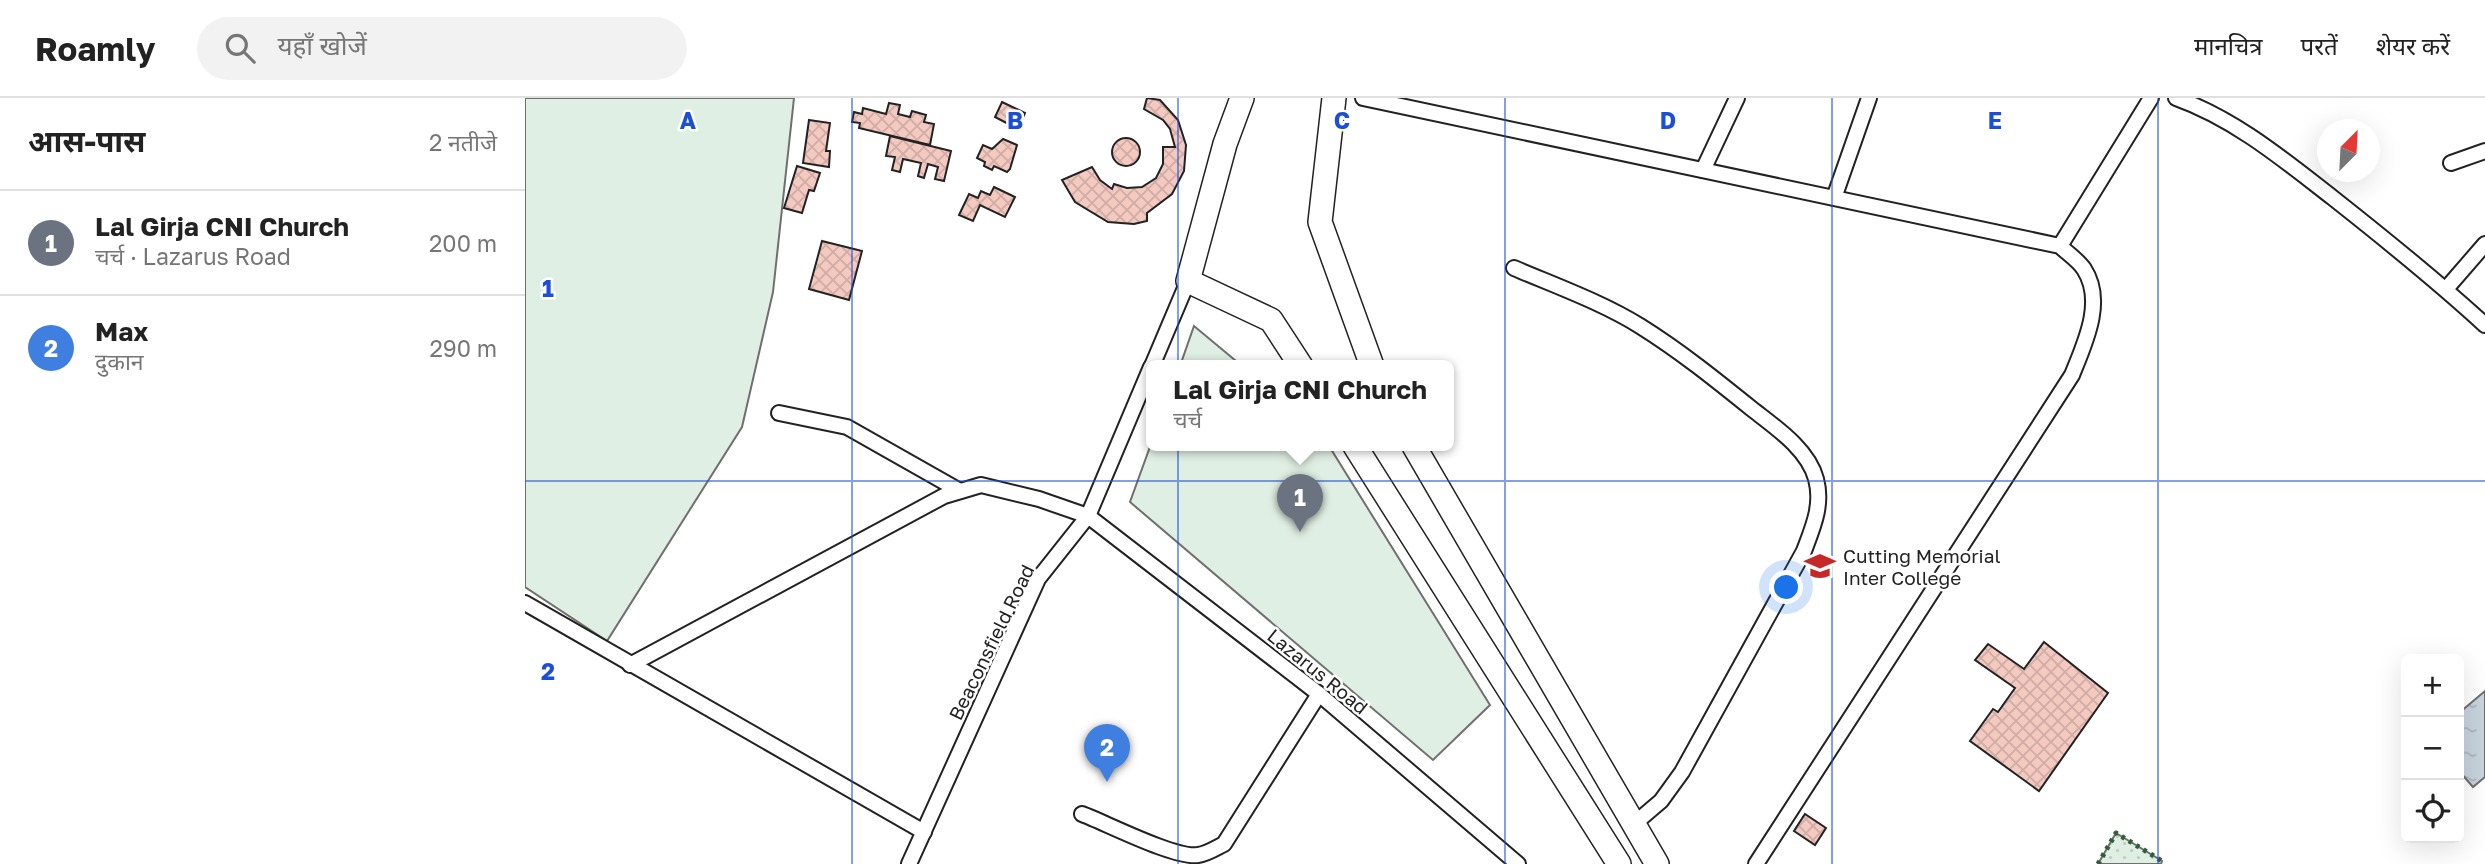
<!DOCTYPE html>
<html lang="hi">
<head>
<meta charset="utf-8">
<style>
	:root { --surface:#fff; --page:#f2f2f2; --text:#222; --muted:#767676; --line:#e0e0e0; --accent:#c62828 }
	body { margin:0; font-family:"Golos Text","Noto Sans Devanagari",sans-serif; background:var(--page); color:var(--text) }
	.controls { position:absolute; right:21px; bottom:21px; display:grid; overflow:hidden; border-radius:10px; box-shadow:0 7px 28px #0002 }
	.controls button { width:63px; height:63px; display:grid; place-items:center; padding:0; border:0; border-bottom:2px solid var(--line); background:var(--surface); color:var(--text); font:35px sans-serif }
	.compass { position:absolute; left:1792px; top:21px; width:63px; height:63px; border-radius:50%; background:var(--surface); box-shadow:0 7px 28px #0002; rotate:24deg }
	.you { position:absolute; left:1262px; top:490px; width:24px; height:24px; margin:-18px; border:5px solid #fff; border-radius:50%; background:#1a73e8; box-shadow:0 0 0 10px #1a73e833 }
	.badge { display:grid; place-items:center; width:46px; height:46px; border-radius:50%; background:var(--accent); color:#fff; font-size:23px; font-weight:700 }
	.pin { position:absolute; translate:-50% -58px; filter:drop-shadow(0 2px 4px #0008) }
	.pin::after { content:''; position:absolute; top:37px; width:24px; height:21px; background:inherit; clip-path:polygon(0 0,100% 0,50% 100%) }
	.popup { position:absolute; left:621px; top:262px; width:308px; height:91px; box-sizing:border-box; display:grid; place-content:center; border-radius:10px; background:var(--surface); filter:drop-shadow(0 2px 5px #0005); font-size:23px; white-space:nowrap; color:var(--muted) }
	.popup b { font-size:26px; color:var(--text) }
	.popup::after { content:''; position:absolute; left:50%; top:100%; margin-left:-14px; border:14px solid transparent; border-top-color:var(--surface) }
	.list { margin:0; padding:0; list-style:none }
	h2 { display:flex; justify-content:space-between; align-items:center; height:91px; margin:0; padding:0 28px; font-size:30px }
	h2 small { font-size:23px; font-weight:400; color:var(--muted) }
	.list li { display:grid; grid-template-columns:46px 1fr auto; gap:21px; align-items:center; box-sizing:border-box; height:105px; padding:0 28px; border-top:2px solid var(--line) }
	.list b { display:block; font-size:26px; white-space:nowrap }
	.list p { margin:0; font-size:23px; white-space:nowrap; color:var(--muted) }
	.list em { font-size:23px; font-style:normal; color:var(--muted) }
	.icon { flex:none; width:38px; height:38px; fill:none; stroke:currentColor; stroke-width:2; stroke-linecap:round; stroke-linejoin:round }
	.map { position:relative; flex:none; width:1960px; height:766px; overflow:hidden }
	header { display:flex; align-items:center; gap:42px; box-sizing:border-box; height:98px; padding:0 35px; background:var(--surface); border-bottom:2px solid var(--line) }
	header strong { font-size:33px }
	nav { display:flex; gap:38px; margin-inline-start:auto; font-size:24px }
	.search { width:490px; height:63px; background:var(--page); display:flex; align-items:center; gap:18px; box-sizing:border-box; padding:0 24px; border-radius:38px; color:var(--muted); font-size:26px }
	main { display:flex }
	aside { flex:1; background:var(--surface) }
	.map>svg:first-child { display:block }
	.grass { fill:url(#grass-dots); stroke:#6f6f6f; stroke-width:2 }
	.green { fill:#e0efe3; stroke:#6f6f6f; stroke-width:2 }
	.water { fill:url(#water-ripples); stroke:#6f6f6f; stroke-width:2 }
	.building { fill:url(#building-cross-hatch); stroke:#222; stroke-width:2 }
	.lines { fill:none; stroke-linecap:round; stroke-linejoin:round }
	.minor-casing { stroke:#222; stroke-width:18 }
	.primary-casing { stroke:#222; stroke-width:26 }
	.minor { stroke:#fff; stroke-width:14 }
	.primary { stroke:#fff; stroke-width:23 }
	.hedge { stroke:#2f5e38; stroke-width:5; stroke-dasharray:3.5 5; stroke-linecap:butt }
	.grid { fill:none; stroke:#1d4ed8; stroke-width:2; stroke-opacity:0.55 }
	.labels { text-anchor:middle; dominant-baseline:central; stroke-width:5; stroke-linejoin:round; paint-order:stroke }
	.poi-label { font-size:19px; fill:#222; stroke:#fff; text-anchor:start }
	.street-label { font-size:19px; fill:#222; stroke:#fff }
	.grid-label { font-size:23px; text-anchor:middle; font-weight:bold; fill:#1d4ed8; stroke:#fff; stroke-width:5; stroke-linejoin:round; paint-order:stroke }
</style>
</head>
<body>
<header>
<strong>Roamly</strong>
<div class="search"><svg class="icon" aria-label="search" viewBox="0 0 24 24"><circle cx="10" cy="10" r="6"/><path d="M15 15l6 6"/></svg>यहाँ खोजें</div>
<nav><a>मानचित्र</a><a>परतें</a><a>शेयर करें</a></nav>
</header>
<main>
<aside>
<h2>आस-पास<small>2 नतीजे</small></h2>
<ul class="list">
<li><span class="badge" style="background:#6b7280">1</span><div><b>Lal Girja CNI Church</b><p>चर्च · Lazarus Road</p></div><em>200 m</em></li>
<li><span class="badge" style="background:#3f7fe0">2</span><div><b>Max</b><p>दुकान</p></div><em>290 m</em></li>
</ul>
</aside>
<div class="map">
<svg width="1960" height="766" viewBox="0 0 1960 766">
	<defs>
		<pattern id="grass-dots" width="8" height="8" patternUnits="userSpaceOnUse" patternTransform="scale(1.75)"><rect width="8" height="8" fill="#e0efe3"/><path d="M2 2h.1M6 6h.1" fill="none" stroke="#c0cdc2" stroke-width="1.8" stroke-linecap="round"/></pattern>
		<pattern id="water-ripples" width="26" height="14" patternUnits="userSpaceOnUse" patternTransform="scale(1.75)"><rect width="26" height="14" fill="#c7d3dd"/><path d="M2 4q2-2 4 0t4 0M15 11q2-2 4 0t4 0" fill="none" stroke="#abb5bd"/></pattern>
		<pattern id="building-cross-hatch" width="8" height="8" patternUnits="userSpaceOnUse" patternTransform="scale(1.75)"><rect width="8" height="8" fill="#f3c9c0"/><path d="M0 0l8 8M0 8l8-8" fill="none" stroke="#d0aca5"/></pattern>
	</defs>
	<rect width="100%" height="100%" fill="#fff"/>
	<path class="grass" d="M 1591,735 L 1637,763 L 1636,766 L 1573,766 Z"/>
	<g class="green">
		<path d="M 0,0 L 269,0 L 248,194 L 217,329 L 82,543 L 0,489 Z"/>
		<path d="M 669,228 L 717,268 L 655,268 Z"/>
		<path d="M 626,346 L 804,348 L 965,607 L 908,662 L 605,404 Z"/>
	</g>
	<path class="water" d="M 1960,593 L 1960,679 L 1948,689 L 1934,673 L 1934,615 Z"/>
	<g class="building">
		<path d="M 622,0 L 635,2 L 653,22 L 661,47 L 659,73 L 647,96 L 622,115 L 622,123 L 609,126 L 583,124 L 550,104 L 537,82 L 567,69 L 575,82 L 587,91 L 589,86 L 602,90 L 617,89 L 631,80 L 638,66 L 638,49 L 650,49 L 645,31 L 638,22 L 619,11 Z"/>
		<path d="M 477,4 L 500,15 L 493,31 L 470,19 Z"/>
		<path d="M 364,5 L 375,7 L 373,16 L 385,19 L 387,13 L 401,17 L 399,24 L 409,26 L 405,47 L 334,30 L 335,25 L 327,24 L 329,14 L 337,16 L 338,10 L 361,16 Z"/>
		<path d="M 284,22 L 305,25 L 301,53 L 305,53 L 304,69 L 278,65 Z"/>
		<path d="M 365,38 L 426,53 L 419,83 L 410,81 L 413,69 L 403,66 L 399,80 L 393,78 L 396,65 L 378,61 L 375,74 L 367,72 L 370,59 L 361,58 Z"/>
		<circle cx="601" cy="54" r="14"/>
		<path d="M 478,41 L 492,47 L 485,71 L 482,74 L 469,68 L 467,72 L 459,68 L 460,64 L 452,60 L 458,47 L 467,51 Z"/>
		<path d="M 272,68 L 295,75 L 289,93 L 284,92 L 277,115 L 259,110 Z"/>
		<path d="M 469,89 L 490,99 L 480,119 L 455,107 L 448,123 L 434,117 L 444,96 L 453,100 L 456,93 L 465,97 Z"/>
		<path d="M 297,143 L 337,153 L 324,202 L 284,191 Z"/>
		<path d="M 1519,544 L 1583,595 L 1514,693 L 1445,643 L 1468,611 L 1473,614 L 1490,590 L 1450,562 L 1463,546 L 1499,571 Z"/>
		<path d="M 1280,716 L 1301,730 L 1290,747 L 1269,733 Z"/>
	</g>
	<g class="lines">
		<g class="minor-casing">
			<g id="minor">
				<path d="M 838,0 L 1535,148 C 1542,155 1553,162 1559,171 C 1580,203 1560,245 1547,277 L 1231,766"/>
				<path d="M 1651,0 C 1710,21 1759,62 1808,100 C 1860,141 1911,182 1960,227"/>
				<path d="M 1926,65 L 1960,53"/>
				<path d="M 1178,72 L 1212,0"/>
				<path d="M 1309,100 L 1344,0"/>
				<path d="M 1535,148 L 1626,0"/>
				<path d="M 989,170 C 1031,188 1076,204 1115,228 C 1155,253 1191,282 1227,311 C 1250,329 1283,351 1291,381 C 1298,407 1288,429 1279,453 L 1157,674 L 1136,703 L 1109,726"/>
				<path d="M 1921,191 L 1960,146"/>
				<path d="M 627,268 L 663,183"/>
				<path d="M 254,315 L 322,329 L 435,393"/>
				<path d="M 0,505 L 399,734"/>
				<path d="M 105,567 L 419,398 L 456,387 L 514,401 L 563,418 L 794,596 L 993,766"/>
				<path d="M 557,716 C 581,725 651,761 673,757 C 682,756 691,750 699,746 L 794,596"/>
				<path d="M 384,766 L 513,481 L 563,418 L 626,269"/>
			</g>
		</g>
		<g class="primary-casing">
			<g id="primary">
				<path d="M 717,0 L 700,46 L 663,183 L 746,222 L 776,268"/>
				<path d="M 809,0 L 795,124 L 847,268"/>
				<path d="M 830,348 L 1094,766"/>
				<path d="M 889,348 L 1132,766"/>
			</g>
		</g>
		<use href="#minor" class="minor"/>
		<use href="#primary" class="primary"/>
		<path class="hedge" d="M 1573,766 L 1591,735 L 1637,763 L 1636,766"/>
	</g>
	<path class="grid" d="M 327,0 L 327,766M 653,0 L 653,766M 980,0 L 980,766M 1307,0 L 1307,766M 1633,0 L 1633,766M 0,383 L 1960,383"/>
	<defs>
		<g id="university-bare" transform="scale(2.415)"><path d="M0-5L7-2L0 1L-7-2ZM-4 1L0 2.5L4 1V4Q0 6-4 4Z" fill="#c62828" stroke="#fff" stroke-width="2.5" paint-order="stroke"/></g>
	</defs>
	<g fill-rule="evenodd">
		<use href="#university-bare" x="1295" y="468"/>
	</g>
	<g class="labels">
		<g class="poi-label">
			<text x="1318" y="457">Cutting Memorial<tspan x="1318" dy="22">Inter College</tspan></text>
		</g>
		<g class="street-label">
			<text transform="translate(466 544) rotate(-64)">Beaconsfield Road</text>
			<text transform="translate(793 573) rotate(39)">Lazarus Road</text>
		</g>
	</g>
	<g class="grid-label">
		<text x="163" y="31">A</text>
		<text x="490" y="31">B</text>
		<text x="817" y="31">C</text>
		<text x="1143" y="31">D</text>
		<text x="1470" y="31">E</text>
		<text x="23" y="199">1</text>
		<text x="23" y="582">2</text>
	</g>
</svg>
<div class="controls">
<button>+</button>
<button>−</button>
<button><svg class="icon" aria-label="locate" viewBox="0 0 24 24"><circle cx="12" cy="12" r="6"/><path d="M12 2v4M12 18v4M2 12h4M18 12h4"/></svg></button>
</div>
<svg class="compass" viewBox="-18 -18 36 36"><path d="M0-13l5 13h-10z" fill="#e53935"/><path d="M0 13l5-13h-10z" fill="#767676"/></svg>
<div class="you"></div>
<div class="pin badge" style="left:775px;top:434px;background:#6b7280">1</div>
<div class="popup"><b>Lal Girja CNI Church</b>चर्च</div>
<div class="pin badge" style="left:582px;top:684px;background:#3f7fe0">2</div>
</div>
</main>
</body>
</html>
